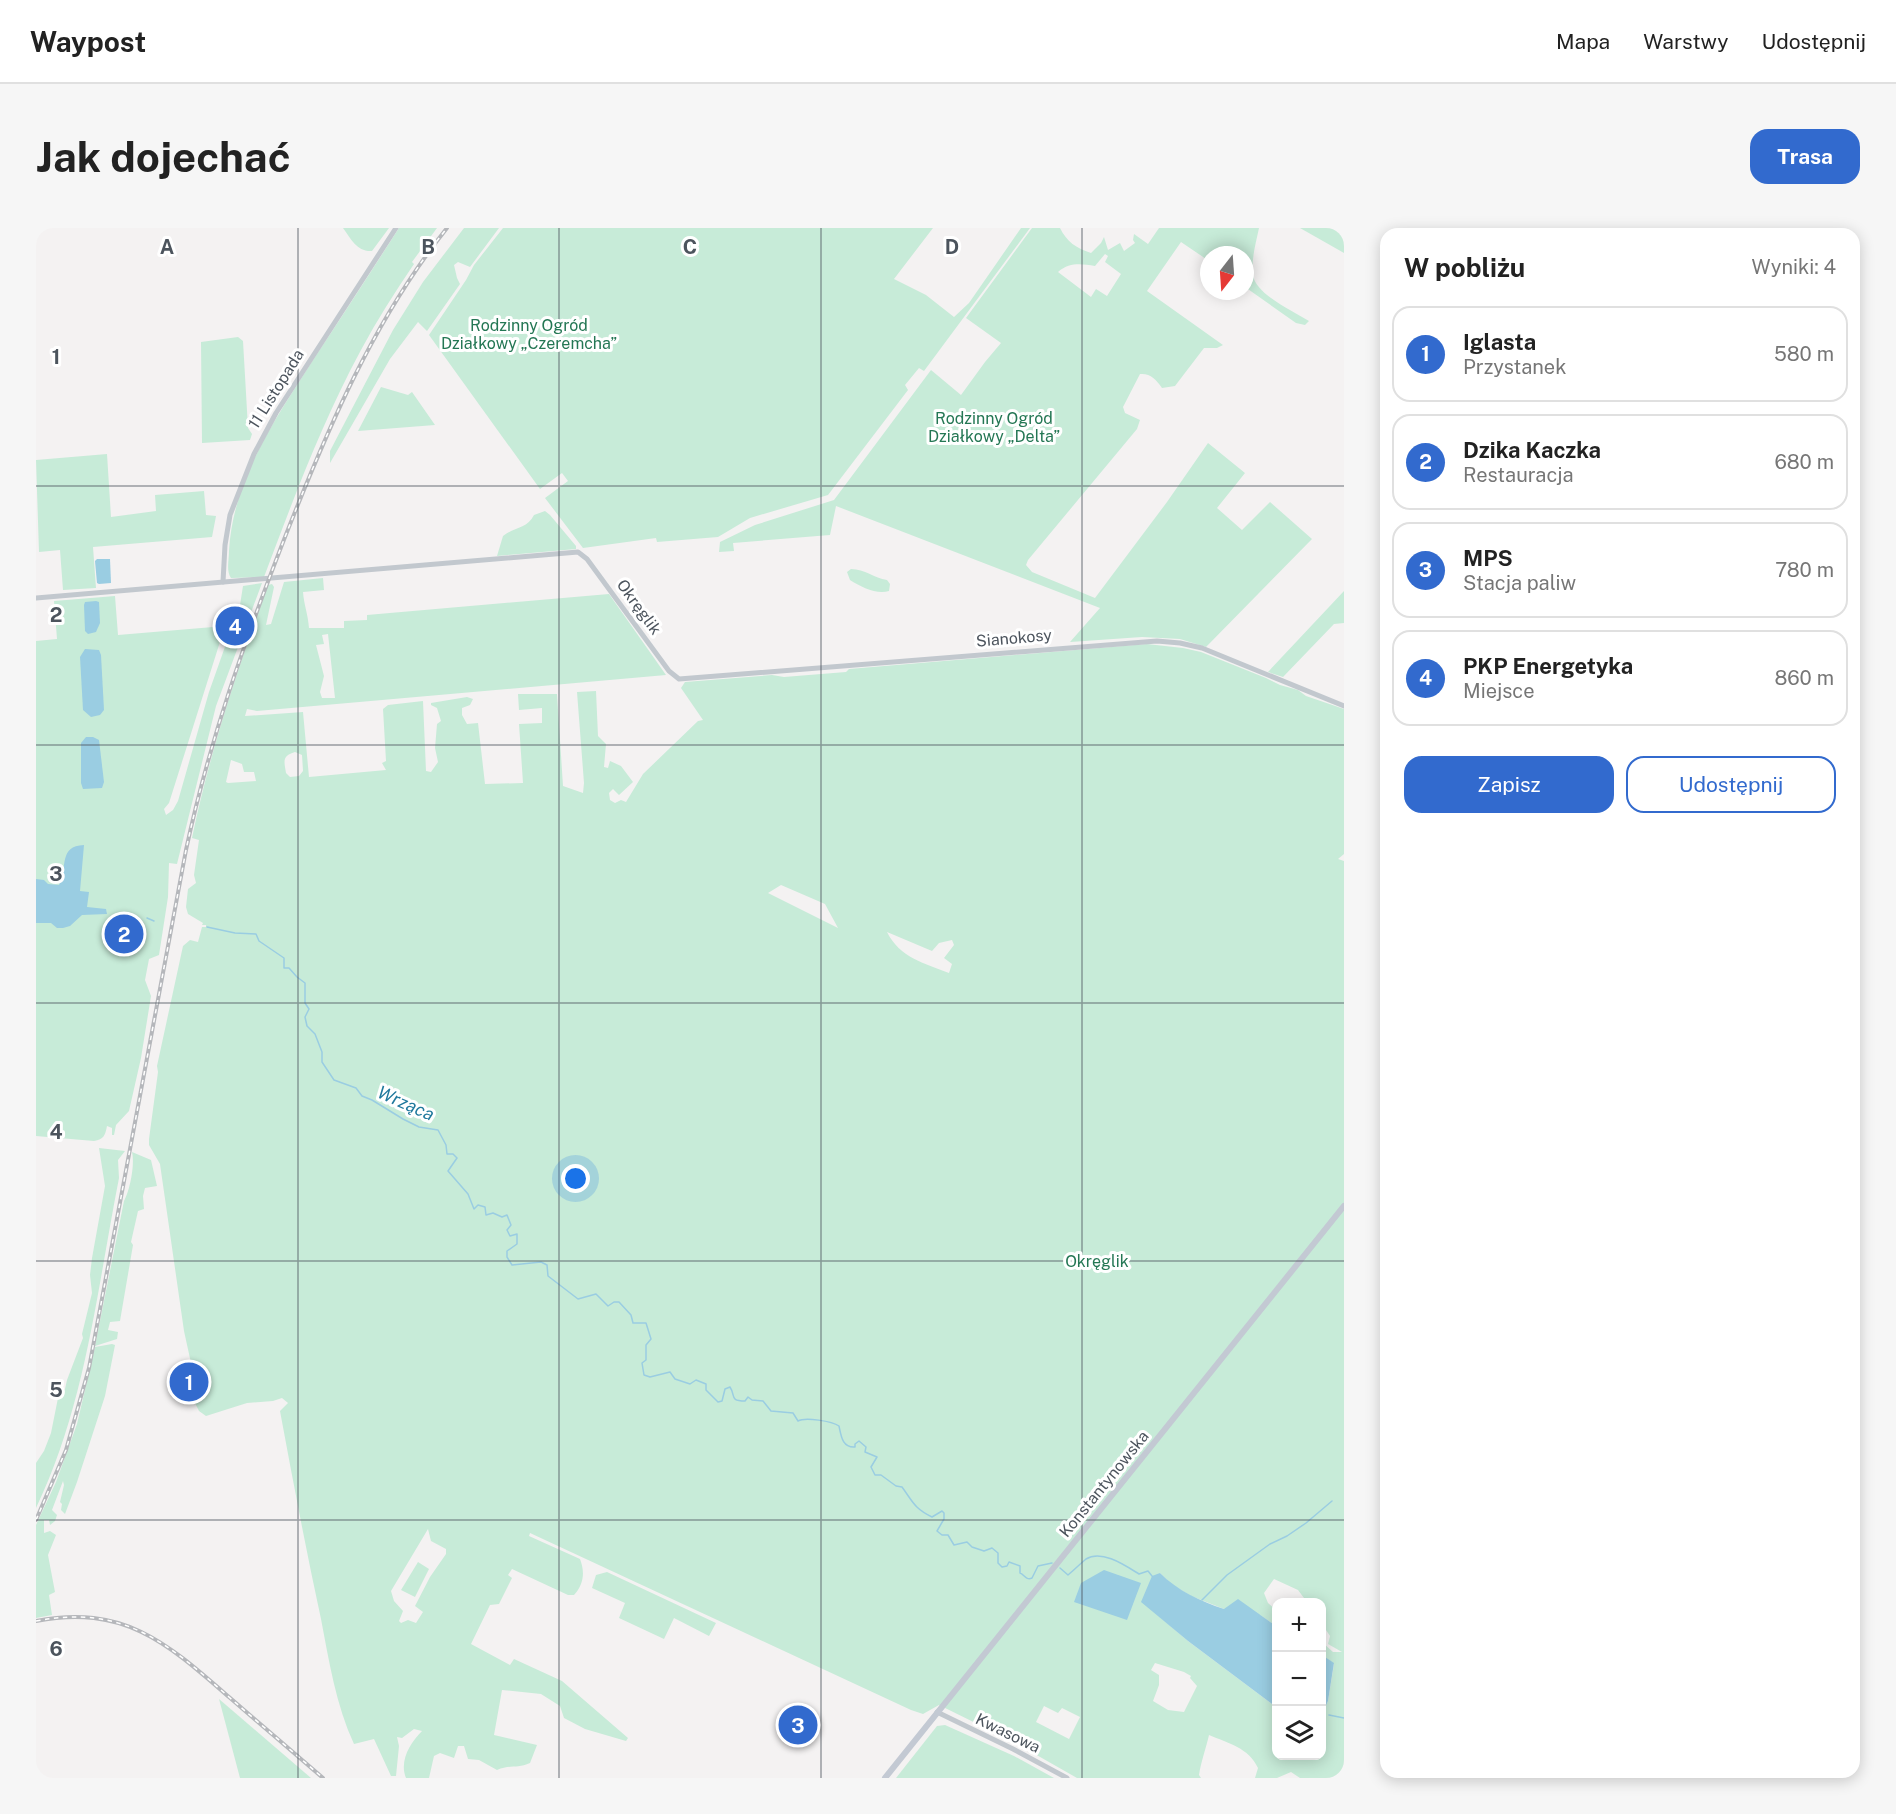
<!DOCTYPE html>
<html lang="pl">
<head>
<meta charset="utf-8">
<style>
	:root { --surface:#fff; --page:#f6f6f6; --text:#222; --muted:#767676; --line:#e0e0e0; --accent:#326ace }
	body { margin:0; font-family:"Public Sans",sans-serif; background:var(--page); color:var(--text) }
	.controls { position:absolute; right:18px; bottom:18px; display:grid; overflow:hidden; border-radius:12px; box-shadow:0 3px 15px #0003 }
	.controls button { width:54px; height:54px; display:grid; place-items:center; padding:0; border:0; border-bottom:2px solid var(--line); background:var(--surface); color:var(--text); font:30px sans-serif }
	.compass { position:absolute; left:1164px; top:18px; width:54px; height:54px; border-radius:50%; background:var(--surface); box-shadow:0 3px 15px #0003; rotate:197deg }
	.you { position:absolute; left:540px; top:951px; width:21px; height:21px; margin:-15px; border:4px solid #fff; border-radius:50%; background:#1a73e8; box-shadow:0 0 0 9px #1a73e833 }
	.badge { display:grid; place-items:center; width:39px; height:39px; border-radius:50%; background:var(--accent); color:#fff; font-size:20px; font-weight:700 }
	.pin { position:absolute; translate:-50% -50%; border:3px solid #fff; box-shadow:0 2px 6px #0006 }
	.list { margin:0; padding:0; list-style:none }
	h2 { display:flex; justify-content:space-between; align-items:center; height:78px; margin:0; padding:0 24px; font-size:26px }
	h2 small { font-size:20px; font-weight:400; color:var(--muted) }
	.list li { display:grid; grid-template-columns:39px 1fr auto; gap:18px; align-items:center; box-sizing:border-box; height:96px; margin:0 12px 12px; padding:0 12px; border:2px solid var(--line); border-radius:18px }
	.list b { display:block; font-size:22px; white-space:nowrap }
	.list p { margin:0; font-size:20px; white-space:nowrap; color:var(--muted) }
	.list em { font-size:20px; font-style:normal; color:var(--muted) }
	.actions { display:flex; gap:12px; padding:18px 24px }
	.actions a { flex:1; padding:14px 0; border:2px solid var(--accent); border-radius:18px; text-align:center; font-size:21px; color:var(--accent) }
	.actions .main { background:var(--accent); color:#fff }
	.icon { flex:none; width:33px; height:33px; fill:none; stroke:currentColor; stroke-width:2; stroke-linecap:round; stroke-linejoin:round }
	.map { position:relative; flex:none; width:1308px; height:1550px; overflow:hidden; border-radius:18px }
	header { display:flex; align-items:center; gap:36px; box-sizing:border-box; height:84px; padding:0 30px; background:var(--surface); border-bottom:2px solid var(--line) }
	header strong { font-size:28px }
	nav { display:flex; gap:33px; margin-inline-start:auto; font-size:21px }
	.intro { display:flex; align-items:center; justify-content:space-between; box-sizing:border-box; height:144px; padding:0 36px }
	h1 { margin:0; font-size:42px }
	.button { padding:15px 27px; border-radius:18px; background:var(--accent); color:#fff; font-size:21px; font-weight:700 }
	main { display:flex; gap:36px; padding:0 36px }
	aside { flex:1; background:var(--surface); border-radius:18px; box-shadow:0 3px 15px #0003 }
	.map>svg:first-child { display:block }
	.green { fill:#c7ebd8; fill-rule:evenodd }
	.water { fill:#9acde2 }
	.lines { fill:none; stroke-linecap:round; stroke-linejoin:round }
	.stream { stroke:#9acde2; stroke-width:1.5 }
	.tertiary { stroke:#c2c8ce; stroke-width:5 }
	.secondary { stroke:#c3c9d3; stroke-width:6 }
	.rail-casing { stroke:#b5b7bb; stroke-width:4 }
	.rail { stroke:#fff; stroke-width:1.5; stroke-dasharray:4.5; stroke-linecap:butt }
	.grid { fill:none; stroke:#4c545d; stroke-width:1.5; stroke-opacity:0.55 }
	.labels { text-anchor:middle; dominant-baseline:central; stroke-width:6; stroke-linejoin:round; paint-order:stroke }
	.park-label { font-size:16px; fill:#247754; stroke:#fff }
	.street-label { font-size:16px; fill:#4c545d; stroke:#fff }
	.water-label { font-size:18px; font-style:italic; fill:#20799d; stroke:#fff }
	.grid-label { font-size:20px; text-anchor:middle; font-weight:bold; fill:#4c545d; stroke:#fff; stroke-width:6; stroke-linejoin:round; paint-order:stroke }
</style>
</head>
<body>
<header>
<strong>Waypost</strong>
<nav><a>Mapa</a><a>Warstwy</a><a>Udostępnij</a></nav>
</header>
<div class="intro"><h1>Jak dojechać</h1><a class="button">Trasa</a></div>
<main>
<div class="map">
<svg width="1308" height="1550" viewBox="0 0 1308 1550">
	<rect width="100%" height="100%" fill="#f4f2f2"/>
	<g class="green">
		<path d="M 307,0 L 353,0 L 336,23 C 321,24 315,11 307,0 Z"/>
		<path d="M 363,0 L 401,0 L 376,34 L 378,36 C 359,64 341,92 325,122 C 286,194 257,272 228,349 L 195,350 C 190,343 193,332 193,323 C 197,249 242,187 281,126 C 309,84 336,42 363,0 Z"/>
		<path d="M 428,0 L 463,0 L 434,39 L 422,34 L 418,37 L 421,50 L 424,56 L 391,103 L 382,94 L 354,131 L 294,235 L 294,223 L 357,102 L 387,54 Z"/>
		<path d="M 467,0 L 897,0 L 858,51 L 890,67 L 918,89 L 933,75 L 985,0 L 994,0 L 888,143 L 883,140 L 869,157 L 872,162 L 792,267 L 714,290 L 682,309 L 621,314 L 620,310 L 547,320 L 509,270 L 532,253 L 526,245 L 504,261 L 393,107 L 430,52 L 438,37 Z"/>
		<path d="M 996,0 L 1024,0 C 1031,14 1040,20 1055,25 L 1065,15 L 1068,9 L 1072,22 L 1084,15 L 1088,23 L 1099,15 L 1097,12 L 1098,6 L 1112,16 L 1123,0 L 1223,0 C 1220,15 1215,31 1217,47 C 1219,66 1257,83 1273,93 L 1269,97 L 1260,95 L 1209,59 L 1209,27 L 1173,27 L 1173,33 L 1145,14 L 1111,63 L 1187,117 L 1181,120 L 1168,120 L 1139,158 L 1126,160 C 1120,151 1114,145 1104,146 L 1087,179 L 1089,185 L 1104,192 L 1101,201 L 992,332 L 990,337 L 996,344 L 1059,370 L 1131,274 L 1172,215 L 1209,245 L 1181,280 L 1206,302 L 1234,274 L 1276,311 L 1170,419 L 1144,411 L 1106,409 L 1034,414 L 1064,380 L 800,278 L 794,307 L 697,315 L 698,323 L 683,324 L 684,314 L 719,297 L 798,272 L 895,142 L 925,167 L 949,134 L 965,115 L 930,90 ZM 1069,26 L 1072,28 L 1069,34 L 1085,46 L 1071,68 L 1060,61 L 1055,69 L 1022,44 C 1034,34 1045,36 1059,38 Z"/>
		<path d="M 1264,0 L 1308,0 L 1308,25 Z"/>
		<path d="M 202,109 L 207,113 L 212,200 L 216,206 L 214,212 L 166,215 L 165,114 Z"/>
		<path d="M 345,159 L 372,167 L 376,164 L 399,197 L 322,203 Z"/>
		<path d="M 71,226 L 75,289 L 120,283 L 119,267 L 168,263 L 170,287 L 180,288 L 176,309 L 57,319 L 60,360 L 27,362 L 24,322 L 3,324 L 0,232 Z"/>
		<path d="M 509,283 L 514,287 L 540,318 L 540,321 L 461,328 L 467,308 C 478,299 491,301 498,287 Z"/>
		<path d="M 815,341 C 829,341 838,350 851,352 L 854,356 L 853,363 C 841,367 825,359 814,352 L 811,344 Z"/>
		<path d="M 287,350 L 288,362 L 267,364 C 268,377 272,386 273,400 L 308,400 L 308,393 L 331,392 L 331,387 L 573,366 L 630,447 L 221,483 L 211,481 L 209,488 L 267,484 L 273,549 L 350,542 L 346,535 L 350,533 L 347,481 L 352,477 L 387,473 L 390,543 L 395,544 L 402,534 L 399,520 L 401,496 L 405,493 L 401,480 L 395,477 L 395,475 L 431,469 L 437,471 L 434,477 L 426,480 L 426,487 L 431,496 L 442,495 L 449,556 L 487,555 L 483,496 L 506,495 L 506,480 L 483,482 L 482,466 L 521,466 L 527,558 L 547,565 L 548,555 L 541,464 L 560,463 L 562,508 L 570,516 L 568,539 L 572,540 L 574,533 L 585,538 L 597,554 L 583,567 L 577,561 L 573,565 L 574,572 L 579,575 L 585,572 L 590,574 L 607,546 L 662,493 L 667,492 L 645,460 L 649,454 L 736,447 L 748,449 L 810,444 L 813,441 L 1111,416 L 1147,420 L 1165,424 L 1230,450 L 1244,457 L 1262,462 L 1270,468 L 1308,481 L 1308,626 L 1302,631 L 1308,633 L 1308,1550 L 1264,1550 L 1255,1544 L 1241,1550 L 1219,1550 L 1222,1540 C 1213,1520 1192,1515 1173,1507 C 1170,1520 1165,1534 1163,1547 L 1165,1550 L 1041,1550 L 978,1514 L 903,1477 L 887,1486 L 875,1482 L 494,1305 L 493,1308 L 544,1331 C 549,1344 548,1356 538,1367 L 532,1367 L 476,1341 L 472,1347 L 476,1350 L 463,1376 L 454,1377 L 435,1416 L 474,1437 L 478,1431 L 526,1453 L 592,1510 L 590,1513 L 549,1501 L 528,1490 L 524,1478 L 505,1466 L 466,1462 L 458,1507 L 501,1517 L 494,1535 C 481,1541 474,1536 461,1542 L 443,1532 L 432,1531 L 428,1518 L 422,1518 L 418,1530 L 404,1525 L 398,1528 L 393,1550 L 370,1550 C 363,1533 374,1515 386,1503 L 378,1501 L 366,1510 L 361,1509 L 363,1518 L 360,1548 L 355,1548 L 338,1511 L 318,1516 C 300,1477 293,1433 285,1391 C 270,1322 257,1253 244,1183 L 252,1175 L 246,1170 L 237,1173 L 211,1175 L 170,1188 L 163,1183 L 159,1175 L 155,1135 L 148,1103 L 124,936 L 113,917 L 113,911 L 122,844 L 121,838 L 147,718 L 154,712 L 162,714 L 166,699 L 170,699 L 170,697 L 166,697 L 167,695 L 152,686 L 150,679 L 152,661 L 160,655 L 158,647 L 163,612 L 156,610 C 174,523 202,440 232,357 L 236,356 L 238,359 L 230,397 L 235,396 L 248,354 ZM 292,406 L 299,470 L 286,470 L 284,464 L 288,448 L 280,417 L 288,416 L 286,407 ZM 259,524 L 266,527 L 267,543 L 263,548 L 254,549 L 250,545 C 248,533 246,528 259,524 ZM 195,532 L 206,536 L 208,544 L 218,544 L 220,553 L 192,555 L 190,554 ZM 745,657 L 789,676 L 802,700 L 732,665 ZM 851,704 L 896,723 L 903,715 L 916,712 L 918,717 L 908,730 L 916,736 L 913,745 C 888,735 864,730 851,704 ZM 392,1301 L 395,1313 L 410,1321 L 410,1326 L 394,1349 L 379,1378 L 387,1384 L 380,1395 L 372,1392 L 365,1395 L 363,1393 L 367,1383 L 358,1373 L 355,1363 ZM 1124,1345 L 1135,1356 L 1155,1368 L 1188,1381 L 1224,1387 L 1240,1398 L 1240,1382 L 1232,1375 L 1228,1365 L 1238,1351 L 1262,1362 L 1271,1374 L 1286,1374 L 1286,1396 L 1294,1408 L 1292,1416 L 1306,1424 L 1297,1424 L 1286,1414 L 1286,1427 L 1298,1436 L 1292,1473 L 1286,1487 L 1286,1528 L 1240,1528 L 1240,1479 L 1152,1413 L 1112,1379 ZM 1119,1435 L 1148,1444 L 1155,1448 L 1154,1450 L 1161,1458 L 1148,1484 L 1132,1482 L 1117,1473 L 1123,1457 L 1123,1447 L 1115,1442 ZM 1008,1478 L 1022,1485 L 1026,1480 L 1044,1489 L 1033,1511 L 1000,1494 Z"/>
		<path d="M 226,355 L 180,478 L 141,636 L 133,635 L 132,669 L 123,727 L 113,731 L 109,752 L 115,768 L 105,830 L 93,883 L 80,897 L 78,907 L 76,907 L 76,900 L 71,898 C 69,908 68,911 58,913 L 0,908 L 0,413 L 21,411 L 18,373 L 79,368 L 82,407 L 189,398 L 133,575 L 128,581 L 130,587 L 137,582 L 142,573 L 173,464 L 196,399 L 200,401 L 202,397 L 199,394 L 204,390 L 204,377 L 207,358 Z"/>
		<path d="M 1308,363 L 1308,395 L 1298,396 L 1247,449 L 1232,444 Z"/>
		<path d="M 63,920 L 89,923 L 82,932 L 83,950 C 61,1061 50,1176 0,1280 L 0,1235 L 8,1223 L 15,1205 L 23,1165 L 29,1161 L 31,1152 L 47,1110 L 46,1106 L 56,1065 L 54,1047 L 56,1030 L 69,958 Z"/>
		<path d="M 96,924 L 115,932 L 121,958 L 109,960 L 107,968 L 108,981 L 102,983 L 95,1014 L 97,1017 L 84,1093 L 74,1094 L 72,1102 L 82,1104 L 81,1111 L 59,1118 L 88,973 C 94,962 99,937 96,924 Z"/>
		<path d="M 76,1116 L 79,1117 L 69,1168 L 41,1254 L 29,1286 L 25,1282 L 26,1276 L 24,1274 L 28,1257 L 27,1253 L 16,1282 L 21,1287 L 19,1293 L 14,1297 L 13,1292 L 8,1292 L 8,1305 L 14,1303 L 20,1307 L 12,1327 L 19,1364 L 13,1367 L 16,1387 L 0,1390 L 0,1297 L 20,1254 L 41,1196 L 59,1119 Z"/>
		<path d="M 382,1334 L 393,1341 L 379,1369 L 365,1362 Z"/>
		<path d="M 571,1344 L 680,1395 L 673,1408 L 638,1390 L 628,1411 L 583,1390 L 589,1375 L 556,1360 L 560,1347 Z"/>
		<path d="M 183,1471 L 275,1550 L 204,1550 Z"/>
		<path d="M 909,1497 L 978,1528 L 1018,1550 L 860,1550 L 901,1498 Z"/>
	</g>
	<g class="water">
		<path d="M 61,331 L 74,331 L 75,355 L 63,356 L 61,355 L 59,333 Z"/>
		<path d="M 60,373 L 63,374 L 64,395 L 60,404 L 52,406 L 49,403 L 48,377 L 49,374 Z"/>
		<path d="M 49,421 L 63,422 L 65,427 L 68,482 L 64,487 L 55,489 L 47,482 L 44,429 Z"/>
		<path d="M 50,509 L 57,509 L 63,512 L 68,554 L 66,560 L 47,561 L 45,555 L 45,515 Z"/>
		<path d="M 48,617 L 44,663 L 53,664 L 51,679 L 70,681 L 71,686 L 46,687 L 34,698 L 27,700 L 21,700 L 15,695 L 0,695 L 0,651 L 8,652 L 12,656 L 23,657 C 32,640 22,618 48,617 Z"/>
		<path d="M 1068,1342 L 1105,1355 L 1091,1392 L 1038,1374 L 1045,1355 Z"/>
		<path d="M 1124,1345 C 1142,1363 1164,1373 1188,1381 L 1202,1371 L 1240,1398 L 1240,1479 L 1152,1413 L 1105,1374 L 1116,1348 Z"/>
		<path d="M 1286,1427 L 1298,1435 L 1292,1473 L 1286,1487 Z"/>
	</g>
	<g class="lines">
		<g class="stream">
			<path d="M 111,690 L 118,693"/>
			<path d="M 171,699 L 199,705 L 220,706 L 223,713 L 248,730 L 248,740 L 253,740 L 261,749 L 269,755 L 269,775 L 273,781 L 269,789 L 271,798 L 279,806 L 286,824 L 286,834 L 298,852 L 320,860 L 326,868 L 336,872 L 367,891 L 383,899 L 402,902 L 410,917 L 411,926 L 417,926 L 421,930 L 412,943 L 432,966 L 438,981 L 442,977 L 449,979 L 450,987 L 457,985 L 466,989 L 471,987 L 475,997 L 471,1002 L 474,1008 L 481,1006 L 481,1016 L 471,1023 L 471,1029 L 476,1037 L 505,1034 L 511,1037 L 512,1048 L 542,1071 L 560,1066 L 572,1078 L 578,1074 L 583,1074 L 595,1087 L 597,1095 L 610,1095 L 615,1111 L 610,1117 L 610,1132 L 606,1135 L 608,1147 L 614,1149 L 634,1144 L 639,1151 L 654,1156 L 660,1152 L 670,1156 L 670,1162 L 682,1174 L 686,1173 L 689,1161 L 694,1159 C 700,1168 693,1173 709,1173 L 712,1169 L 716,1172 L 727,1173 L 735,1183 L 757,1185 L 762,1193 C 769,1189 796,1193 803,1198 C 805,1207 806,1220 819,1219 L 819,1216 L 823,1213 L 830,1219 L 829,1224 L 841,1229 L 835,1239 L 839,1247 L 845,1247 L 860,1258 L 866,1259 C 877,1274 878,1280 896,1289 L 906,1283 L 908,1285 L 908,1291 L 901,1303 L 906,1307 L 912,1307 L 918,1317 L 931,1314 L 936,1319 L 948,1323 L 956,1320 L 962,1325 L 962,1335 L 966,1339 L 971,1338 L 973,1334 L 984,1338 L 984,1345 C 988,1346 990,1353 996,1350 L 1002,1338 L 1016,1335"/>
			<path d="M 1024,1340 L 1032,1347 C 1038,1342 1044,1336 1050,1331 C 1066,1321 1090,1338 1103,1346 L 1112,1343 L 1116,1348"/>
			<path d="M 1166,1372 L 1191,1347 L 1234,1316 L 1251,1308 L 1270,1295 L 1296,1273"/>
			<path d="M 1293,1487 L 1308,1490"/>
		</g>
		<g class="tertiary">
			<path d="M 187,354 L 189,317 L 194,287 L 218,226 L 240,185 L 360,0"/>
			<path d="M 0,370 L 542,324 L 551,331 L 633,443 L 643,451 L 1121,413 L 1144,415 L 1166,420 L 1308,478"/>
			<path d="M 901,1484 L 977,1521 L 1031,1550"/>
		</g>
		<path class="secondary" d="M 849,1550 L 1308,978"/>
		<g class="rail-casing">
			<g id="rail">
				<path d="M 0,1292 L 30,1222 L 53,1140 L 150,622 C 173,514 209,412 249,309 C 292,200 337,93 411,0"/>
				<path d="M 0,1393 C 88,1376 131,1415 193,1469 C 224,1496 256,1523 287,1550"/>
			</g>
		</g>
		<use href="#rail" class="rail"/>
	</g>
	<path class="grid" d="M 262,0 L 262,1550M 523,0 L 523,1550M 785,0 L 785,1550M 1046,0 L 1046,1550M 0,258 L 1308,258M 0,517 L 1308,517M 0,775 L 1308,775M 0,1033 L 1308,1033M 0,1292 L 1308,1292"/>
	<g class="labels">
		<g class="park-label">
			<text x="493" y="97">Rodzinny Ogród<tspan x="493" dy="18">Działkowy „Czeremcha”</tspan></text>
			<text x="958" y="190">Rodzinny Ogród<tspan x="958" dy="18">Działkowy „Delta”</tspan></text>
			<text x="1061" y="1033">Okręglik</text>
		</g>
		<g class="street-label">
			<text transform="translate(240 161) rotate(-58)">11 Listopada</text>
			<text transform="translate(603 379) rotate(54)">Okręglik</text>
			<text transform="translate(978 410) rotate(-5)">Sianokosy</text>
			<text transform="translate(1068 1256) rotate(-51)">Konstantynowska</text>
			<text transform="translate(972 1505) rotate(26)">Kwasowa</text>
		</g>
		<g class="water-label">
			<text transform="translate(370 875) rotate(24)">Wrząca</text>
		</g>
	</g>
	<g class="grid-label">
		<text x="131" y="26">A</text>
		<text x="392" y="26">B</text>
		<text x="654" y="26">C</text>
		<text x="916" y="26">D</text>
		<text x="20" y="136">1</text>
		<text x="20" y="394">2</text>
		<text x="20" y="653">3</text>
		<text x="20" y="911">4</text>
		<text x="20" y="1169">5</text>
		<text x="20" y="1428">6</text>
	</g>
</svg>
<div class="controls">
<button>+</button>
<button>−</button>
<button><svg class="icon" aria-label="layers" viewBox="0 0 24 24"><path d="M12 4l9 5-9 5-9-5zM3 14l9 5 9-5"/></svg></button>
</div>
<svg class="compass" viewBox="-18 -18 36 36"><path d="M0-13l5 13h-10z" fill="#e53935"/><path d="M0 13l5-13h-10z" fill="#767676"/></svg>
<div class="you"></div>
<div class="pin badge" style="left:153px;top:1154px">1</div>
<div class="pin badge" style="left:88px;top:706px">2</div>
<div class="pin badge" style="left:762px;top:1497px">3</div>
<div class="pin badge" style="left:199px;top:398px">4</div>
</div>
<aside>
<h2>W pobliżu<small>Wyniki: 4</small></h2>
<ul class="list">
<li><span class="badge">1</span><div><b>Iglasta</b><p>Przystanek</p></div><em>580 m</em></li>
<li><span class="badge">2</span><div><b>Dzika Kaczka</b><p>Restauracja</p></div><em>680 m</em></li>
<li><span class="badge">3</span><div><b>MPS</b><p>Stacja paliw</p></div><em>780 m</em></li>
<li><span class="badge">4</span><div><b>PKP Energetyka</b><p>Miejsce</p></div><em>860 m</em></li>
</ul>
<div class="actions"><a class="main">Zapisz</a><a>Udostępnij</a></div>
</aside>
</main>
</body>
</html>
